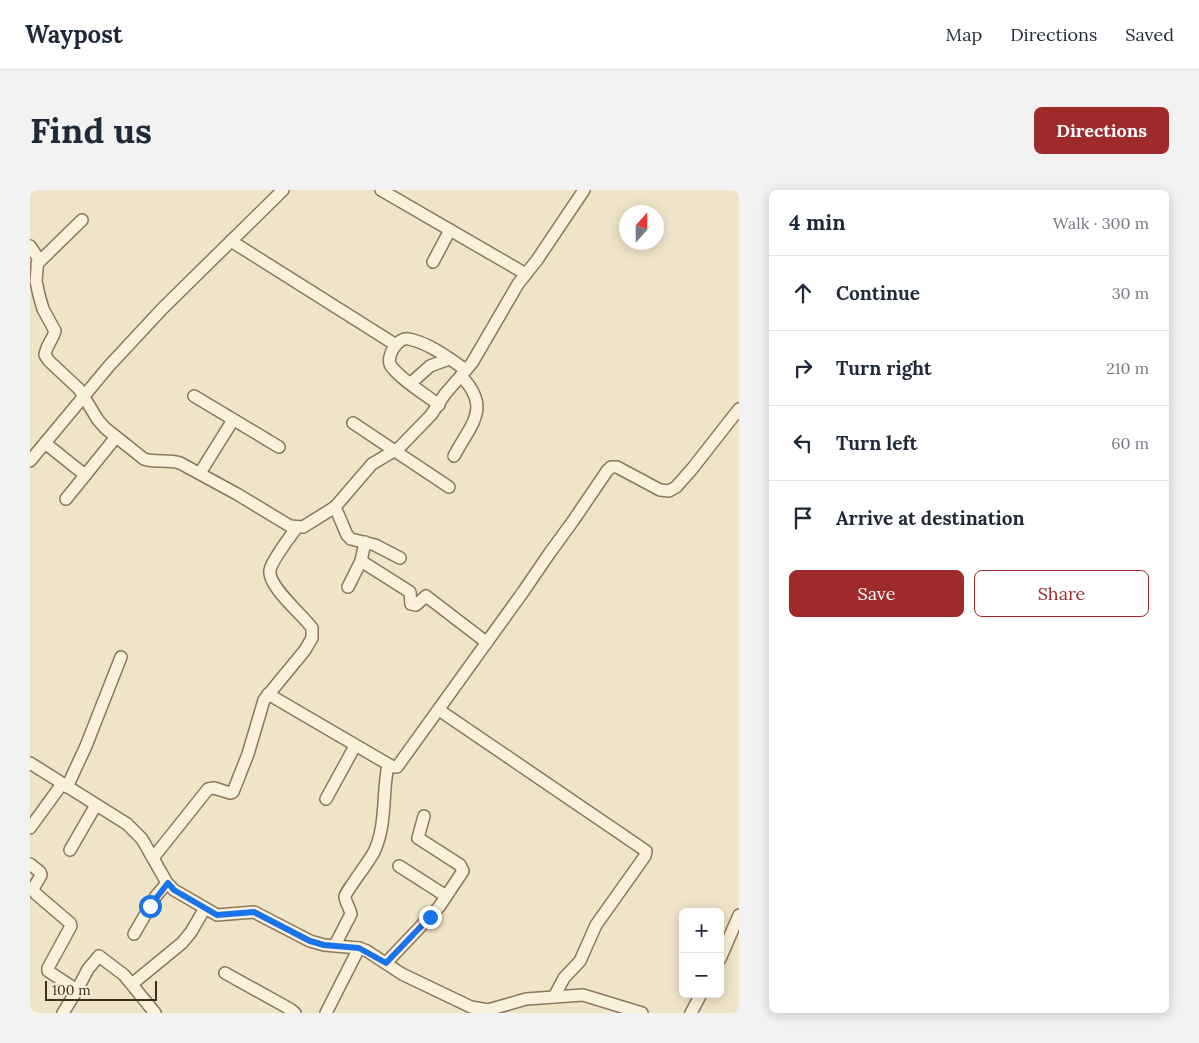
<!DOCTYPE html>
<html lang="en">
<head>
<meta charset="utf-8">
<style>
	:root { --surface:#fff; --page:#f2f2f3; --text:#1f2937; --muted:#747a83; --line:#e0e1e3; --accent:#9e2a2b }
	body { margin:0; font-family:Lora,serif; background:var(--page); color:var(--text) }
	.controls { position:absolute; right:15px; bottom:15px; display:grid; overflow:hidden; border-radius:8px; box-shadow:0 2px 12px #0003 }
	.controls button { width:45px; height:45px; display:grid; place-items:center; padding:0; border:0; border-bottom:1px solid var(--line); background:var(--surface); color:var(--text); font:25px sans-serif }
	.compass { position:absolute; left:589px; top:15px; width:45px; height:45px; border-radius:50%; background:var(--surface); box-shadow:0 2px 12px #0003; rotate:21deg }
	.scale { position:absolute; left:15px; bottom:12px; width:112px; box-sizing:border-box; padding-left:5px; border:2px solid #3d2e20; border-top:0; font-size:14px; line-height:18px; white-space:nowrap; color:#3d2e20; -webkit-text-stroke:4px #f7eed8; paint-order:stroke }
	.stop { position:absolute; width:15px; height:15px; margin:-11px; border:4px solid #1a73e8; border-radius:50%; background:#fff }
	.stop.end { background:#1a73e8; border-color:#fff; box-shadow:0 1px 5px #0008 }
	.list { margin:0; padding:0; list-style:none }
	h2 { display:flex; justify-content:space-between; align-items:center; height:65px; margin:0; padding:0 20px; font-size:21px }
	h2 small { font-size:16px; font-weight:400; color:var(--muted) }
	.list li { display:grid; grid-template-columns:32px 1fr auto; gap:15px; align-items:center; box-sizing:border-box; height:75px; padding:0 20px; border-top:1px solid var(--line) }
	.list b { display:block; font-size:19px; white-space:nowrap }
	.list em { font-size:16px; font-style:normal; color:var(--muted) }
	.actions { display:flex; gap:10px; padding:15px 20px }
	.actions a { flex:1; padding:11px 0; border:1px solid var(--accent); border-radius:8px; text-align:center; font-size:18px; color:var(--accent) }
	.actions .main { background:var(--accent); color:#fff }
	.icon { flex:none; width:28px; height:28px; fill:none; stroke:currentColor; stroke-width:2; stroke-linecap:round; stroke-linejoin:round }
	.map { position:relative; flex:none; width:709px; height:823px; overflow:hidden; border-radius:8px }
	header { display:flex; align-items:center; gap:30px; box-sizing:border-box; height:70px; padding:0 25px; background:var(--surface); border-bottom:1px solid var(--line) }
	header strong { font-size:24px }
	nav { display:flex; gap:28px; margin-inline-start:auto; font-size:18px }
	.intro { display:flex; align-items:center; justify-content:space-between; box-sizing:border-box; height:120px; padding:0 30px }
	h1 { margin:0; font-size:35px }
	.button { padding:12px 22px; border-radius:8px; background:var(--accent); color:#fff; font-size:18px; font-weight:700 }
	main { display:flex; gap:30px; padding:0 30px }
	aside { flex:1; background:var(--surface); border-radius:8px; box-shadow:0 2px 12px #0003 }
	.map>svg:first-child { display:block }
	.lines { fill:none; stroke-linecap:round; stroke-linejoin:round }
	.minor-casing { stroke:#8d765c; stroke-width:14 }
	.path { stroke:#8d765c; stroke-width:1; stroke-dasharray:4 2.5; stroke-linecap:butt }
	.minor { stroke:#faf1dc; stroke-width:11 }
	.route { stroke:#1a73e8; stroke-width:6 }
</style>
</head>
<body>
<header>
<strong>Waypost</strong>
<nav><a>Map</a><a>Directions</a><a>Saved</a></nav>
</header>
<div class="intro"><h1>Find us</h1><a class="button">Directions</a></div>
<main>
<div class="map">
<svg width="709" height="823" viewBox="0 0 709 823">
	<rect width="100%" height="100%" fill="#f0e4c8"/>
	<g class="lines">
		<g class="minor-casing">
			<g id="minor">
				<path d="M 351,0 L 496,84"/>
				<path d="M 201,51 L 366,155"/>
				<path d="M 0,56 L 8,68 L 6,91 L 9,105 L 13,119 L 25,141 C 23,149 16,156 15,165 L 19,171 L 49,199 L 68,230 L 75,238 L 114,269 C 126,273 138,269 150,273 L 207,304 L 260,336 L 273,337 L 305,317 L 342,274 L 369,258 L 401,225 L 415,204 L 442,173 L 488,94 L 507,70 L 554,0"/>
				<path d="M 403,72 L 420,40"/>
				<path d="M 7,74 L 52,30"/>
				<path d="M 381,193 L 400,176 L 419,169"/>
				<path d="M 164,206 L 249,257"/>
				<path d="M 409,215 C 396,205 370,189 361,176 C 355,167 368,146 379,149 C 399,153 420,169 436,180"/>
				<path d="M 323,233 L 419,297"/>
				<path d="M 15,253 L 55,285"/>
				<path d="M 424,266 C 441,234 462,218 431,186"/>
				<path d="M 0,271 L 79,176 L 133,118 L 253,0"/>
				<path d="M 170,283 L 203,230"/>
				<path d="M 36,309 L 86,247"/>
				<path d="M 305,317 L 317,345 L 321,349 L 345,355 L 370,368"/>
				<path d="M 331,371 L 380,402 L 381,414 L 386,415 L 396,406 L 456,452"/>
				<path d="M 318,397 L 331,371 L 335,352"/>
				<path d="M 238,504 L 363,577 L 367,577 L 493,402 L 519,364 L 543,331 L 577,281 L 581,277 L 587,277 L 630,300 L 639,301 L 646,297 L 662,279 L 709,219"/>
				<path d="M 409,520 L 616,661 L 615,666 L 566,735 L 550,771 L 534,788 L 524,807"/>
				<path d="M 0,573 L 97,634 L 112,649 L 137,693 L 144,700 L 187,725 L 224,722 L 280,751 L 294,755 L 329,758 L 337,761 L 372,784 L 441,817 L 458,820 L 496,809 L 553,805 L 612,823"/>
				<path d="M 37,597 L 56,556 L 91,467"/>
				<path d="M 296,609 L 325,556"/>
				<path d="M 0,638 L 32,594"/>
				<path d="M 40,660 L 66,615"/>
				<path d="M 123,668 L 178,599 L 184,598 L 200,603 L 203,602 L 218,564 L 234,510 L 275,460 L 282,448 L 282,438 C 273,425 237,396 240,380 C 242,370 260,347 267,337"/>
				<path d="M 0,674 L 10,682 L 11,685 L 3,699 L 6,704 L 40,733 L 41,736 L 18,778 L 18,781 L 47,800"/>
				<path d="M 369,676 L 416,706"/>
				<path d="M 104,744 L 126,706 L 137,693"/>
				<path d="M 305,755 L 321,724 C 320,718 315,712 315,706 C 315,703 340,670 344,662 C 357,635 352,603 358,575"/>
				<path d="M 690,769 L 709,725"/>
				<path d="M 356,773 L 409,717 L 433,681 L 430,675 L 388,648 L 394,626"/>
				<path d="M 195,783 L 260,819 L 265,823"/>
				<path d="M 102,794 L 152,753 L 161,742 L 175,718"/>
				<path d="M 33,823 L 47,800 L 58,779 L 69,766 L 94,785 L 125,823"/>
				<path d="M 296,823 L 329,758"/>
				<path d="M 661,823 L 671,804"/>
			</g>
		</g>
		<path class="path" d="M 0,2 L 1,0"/>
		<use href="#minor" class="minor"/>
	</g>
	<g class="lines">
		<path class="route" d="M 120,716 L 138,693 L 144,700 L 187,725 L 224,722 L 280,751 L 294,755 L 329,758 L 356,773 L 400,727"/>
	</g>
</svg>
<div class="controls">
<button>+</button>
<button>−</button>
</div>
<svg class="compass" viewBox="-18 -18 36 36"><path d="M0-13l5 13h-10z" fill="#e53935"/><path d="M0 13l5-13h-10z" fill="#747a83"/></svg>
<div class="scale">100 m</div>
<div class="stop" style="left:120px;top:716px"></div>
<div class="stop end" style="left:400px;top:727px"></div>
</div>
<aside>
<h2>4 min<small>Walk · 300 m</small></h2>
<ul class="list">
<li><svg class="icon" aria-label="ahead" viewBox="0 0 24 24"><path d="M12 20V5M6 11l6-6 6 6"/></svg><div><b>Continue</b></div><em>30 m</em></li>
<li><svg class="icon" aria-label="right" viewBox="0 0 24 24"><path d="M7 20v-9h11M14 6l5 5-5 5"/></svg><div><b>Turn right</b></div><em>210 m</em></li>
<li><svg class="icon" aria-label="left" viewBox="0 0 24 24"><path d="M17 20v-9H6M10 6l-5 5 5 5"/></svg><div><b>Turn left</b></div><em>60 m</em></li>
<li><svg class="icon" aria-label="arrive" viewBox="0 0 24 24"><path d="M6 21V4h12l-3 4 3 4H6"/></svg><div><b>Arrive at destination</b></div></li>
</ul>
<div class="actions"><a class="main">Save</a><a>Share</a></div>
</aside>
</main>
</body>
</html>
